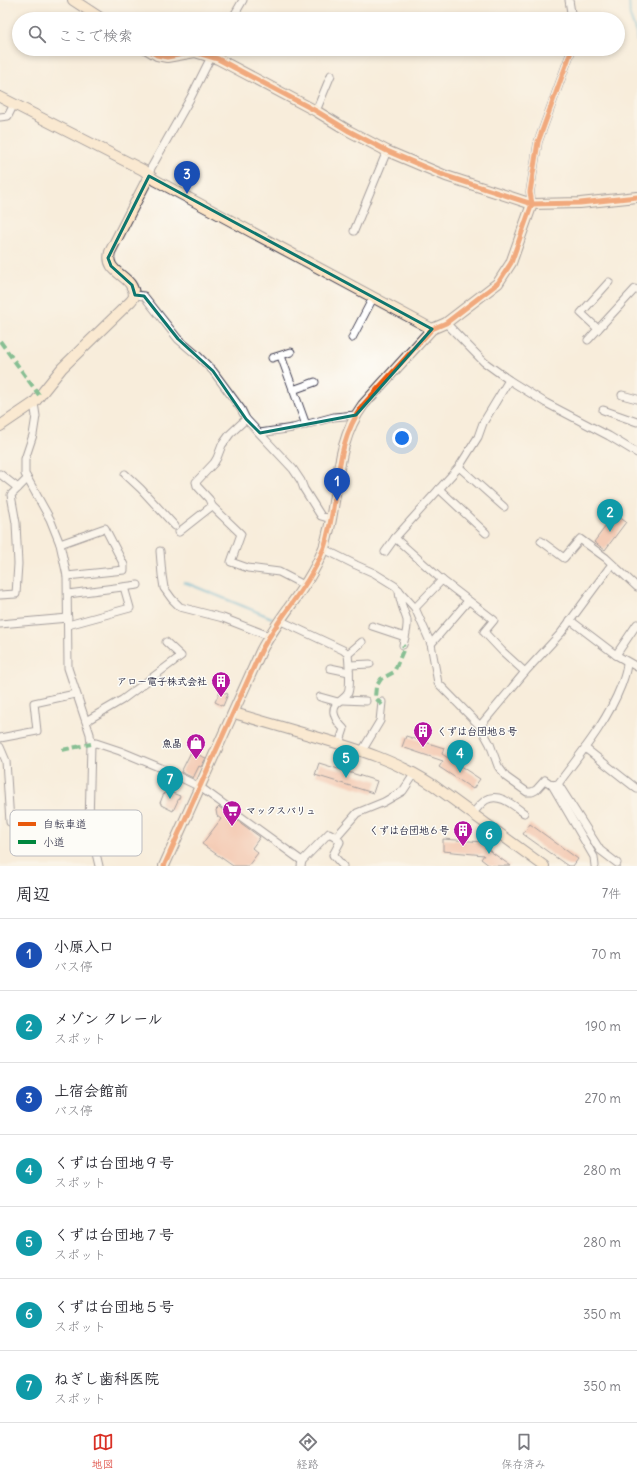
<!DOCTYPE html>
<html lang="ja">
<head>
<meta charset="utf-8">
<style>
	:root { --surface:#fff; --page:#f7f7f7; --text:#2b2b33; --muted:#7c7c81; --line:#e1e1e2; --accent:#d93025 }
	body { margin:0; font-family:Delius,"Klee One",sans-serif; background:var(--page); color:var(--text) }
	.you { position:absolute; left:402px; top:438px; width:14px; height:14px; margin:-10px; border:3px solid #fff; border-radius:50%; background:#1a73e8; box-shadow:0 0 0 6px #1a73e833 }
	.badge { display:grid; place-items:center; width:26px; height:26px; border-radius:50%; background:var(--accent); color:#fff; font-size:13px; font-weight:700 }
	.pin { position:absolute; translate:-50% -33px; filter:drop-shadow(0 1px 2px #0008) }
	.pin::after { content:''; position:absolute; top:21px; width:14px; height:12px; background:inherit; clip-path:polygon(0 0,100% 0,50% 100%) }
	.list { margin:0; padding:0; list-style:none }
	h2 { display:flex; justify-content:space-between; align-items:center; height:52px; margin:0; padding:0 16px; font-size:17px }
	h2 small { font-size:13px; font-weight:400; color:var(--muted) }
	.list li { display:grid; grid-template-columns:26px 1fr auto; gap:12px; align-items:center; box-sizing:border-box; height:72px; padding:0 16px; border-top:1px solid var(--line) }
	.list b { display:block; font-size:15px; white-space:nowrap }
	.list p { margin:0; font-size:13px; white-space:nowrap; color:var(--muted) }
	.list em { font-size:13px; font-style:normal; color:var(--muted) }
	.icon { flex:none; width:22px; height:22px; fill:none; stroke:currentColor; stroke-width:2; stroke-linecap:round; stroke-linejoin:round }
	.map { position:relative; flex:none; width:637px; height:866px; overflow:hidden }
	.search { position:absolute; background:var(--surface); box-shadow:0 2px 6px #0003; left:12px; right:12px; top:12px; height:44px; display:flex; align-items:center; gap:10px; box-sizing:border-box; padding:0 14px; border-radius:22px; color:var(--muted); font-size:15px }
	.sheet { height:556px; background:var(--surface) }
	nav { display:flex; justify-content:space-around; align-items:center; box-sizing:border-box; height:56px; border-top:1px solid var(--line); background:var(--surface); font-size:11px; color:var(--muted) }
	nav a { display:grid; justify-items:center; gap:2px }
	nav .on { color:var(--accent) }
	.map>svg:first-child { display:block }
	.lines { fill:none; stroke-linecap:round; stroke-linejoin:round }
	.stream { stroke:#4aa7c8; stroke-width:2.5 }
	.building { fill:#f0a58a }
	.street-casing { stroke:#424053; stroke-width:9 }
	.secondary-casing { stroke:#424053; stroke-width:12 }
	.street { stroke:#fff; stroke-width:7 }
	.secondary { stroke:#fde5c5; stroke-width:10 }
	.quiet { stroke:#00873e; stroke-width:4; stroke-dasharray:8 4; stroke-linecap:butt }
	.cycleway-casing { stroke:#fdfcf7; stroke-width:8 }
	.cycleway { stroke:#e8590c; stroke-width:5 }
	.marked { fill:none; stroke:#0f766e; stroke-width:3; stroke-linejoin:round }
	.labels { text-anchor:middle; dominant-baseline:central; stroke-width:3; stroke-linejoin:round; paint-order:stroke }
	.poi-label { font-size:10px; font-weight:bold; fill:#22223b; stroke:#fdfcf7; text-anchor:end }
	.key { fill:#fdfcf7; stroke:#bbbbbf; stroke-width:1 }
	.key-label { font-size:11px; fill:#22223b }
</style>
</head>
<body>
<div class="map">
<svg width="637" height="866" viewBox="0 0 637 866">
	<rect width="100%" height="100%" fill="#fdfcf7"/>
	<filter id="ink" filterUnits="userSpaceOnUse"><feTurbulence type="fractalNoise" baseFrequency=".025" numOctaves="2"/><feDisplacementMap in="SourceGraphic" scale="8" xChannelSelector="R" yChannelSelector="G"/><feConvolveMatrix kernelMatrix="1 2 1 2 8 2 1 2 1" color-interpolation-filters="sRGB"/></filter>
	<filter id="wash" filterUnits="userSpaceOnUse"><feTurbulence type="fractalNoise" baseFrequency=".012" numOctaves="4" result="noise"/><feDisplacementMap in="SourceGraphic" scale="16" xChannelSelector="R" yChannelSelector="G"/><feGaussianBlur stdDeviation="0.9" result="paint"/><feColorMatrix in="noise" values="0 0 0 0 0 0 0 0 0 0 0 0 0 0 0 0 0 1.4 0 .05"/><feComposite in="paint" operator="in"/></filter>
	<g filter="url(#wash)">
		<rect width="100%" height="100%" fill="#f8eddb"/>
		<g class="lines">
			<g class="stream">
				<path d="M 629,0 L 630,16 L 636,33 L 637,41"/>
				<path d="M 184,582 L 272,618"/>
			</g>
		</g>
		<g id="blocks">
			<g class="building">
				<path d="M 615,514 L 626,522 L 605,550 L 594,542 Z"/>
				<path d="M 220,691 L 228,694 L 223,706 L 215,702 Z"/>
				<path d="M 406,736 L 444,748 L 442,754 L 480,779 L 473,789 L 439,767 L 443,761 L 402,747 Z"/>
				<path d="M 191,752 L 206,758 L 201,767 L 199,766 L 193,778 L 181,772 Z"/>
				<path d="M 319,763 L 377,781 L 373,793 L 315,775 Z"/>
				<path d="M 167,791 L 180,796 L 173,811 L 161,805 L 161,803 L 160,803 L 164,793 L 166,793 Z"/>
				<path d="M 219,807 L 260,837 L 252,848 L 258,853 L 248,866 L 233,866 L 202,844 L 221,819 L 217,816 L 216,810 Z"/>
				<path d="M 530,824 L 578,859 L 573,866 L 568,866 L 523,834 Z"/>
				<path d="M 443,839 L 483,842 L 483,846 L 511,866 L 490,866 L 481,859 L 484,855 L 443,851 Z"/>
			</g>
		</g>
	</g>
	<g filter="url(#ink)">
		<use href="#blocks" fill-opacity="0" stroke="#424053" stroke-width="1"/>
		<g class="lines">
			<g class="street-casing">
				<g id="street">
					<path d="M 569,0 L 572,19"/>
					<path d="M 232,19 L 243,0"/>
					<path d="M 316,111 L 331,75"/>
					<path d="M 0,117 L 8,116 L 14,104"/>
					<path d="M 149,176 L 151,168 L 191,97 L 215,49"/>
					<path d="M 532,204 L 530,192 L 538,142 L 572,49"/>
					<path d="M 354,231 L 387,151"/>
					<path d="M 135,295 L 144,296 L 178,339 L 198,356 L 213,371 L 241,409 L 246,419 L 293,469 L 301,481 L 304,489 L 321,516 L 331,519"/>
					<path d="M 446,323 L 484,362 L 509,380 L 546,403 L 609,436 L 637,453"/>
					<path d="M 598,329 L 581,313 L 609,282"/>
					<path d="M 352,338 L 373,298"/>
					<path d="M 588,340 L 635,289 L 637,290"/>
					<path d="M 281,356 L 306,425"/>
					<path d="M 272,358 L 291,352"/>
					<path d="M 293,390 L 315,382"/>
					<path d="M 622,395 L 637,399"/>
					<path d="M 34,403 L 36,416 L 33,435 L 25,459 L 25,474 L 50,519 L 60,544 L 67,576 L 68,668 L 90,734 L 91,744 L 89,824 L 99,866"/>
					<path d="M 603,410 L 637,422"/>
					<path d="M 246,419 L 230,434 L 222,445 L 217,458 L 214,463 L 196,482 L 197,486 L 209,499 L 212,506 L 241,534 L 231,562 L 248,568 L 279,572 L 304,585"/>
					<path d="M 260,433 L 293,428 L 334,417 L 356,415"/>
					<path d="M 459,467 L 504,507"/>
					<path d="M 0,474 L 18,488"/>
					<path d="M 125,474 L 141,489 L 175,526"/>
					<path d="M 439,489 L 486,533"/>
					<path d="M 179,532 L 212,506"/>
					<path d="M 395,538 L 442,580 L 494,620 L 484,632 L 502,651 L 525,672"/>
					<path d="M 541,541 L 564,558 L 580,539 L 606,558 L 637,587"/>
					<path d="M 60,544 L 105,528 L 124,565 L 124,570 L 67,576"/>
					<path d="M 324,549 L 356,565 L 374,573 L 395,586 L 415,608 L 431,644 L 438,683 L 480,726 L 490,744 L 498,766 L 506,777 L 527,792 L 532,792 L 536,790 L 545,780 L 552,785 L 594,857 L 595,866"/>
					<path d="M 160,551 L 162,575 L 164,588 L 172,599 L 180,607 L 223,618 L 269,636"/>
					<path d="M 385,552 L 395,538 L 459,467 L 478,437 L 483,423 L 509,380"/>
					<path d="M 399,590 C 399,601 404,610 407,620 C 408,629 405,637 403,645"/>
					<path d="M 68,594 L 138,585"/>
					<path d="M 0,595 L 16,594 L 18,564 L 16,523 L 11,495 L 27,479"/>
					<path d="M 415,608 L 442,580"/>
					<path d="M 279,620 L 343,650 L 348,654 C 349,664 351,684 348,693 C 346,697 342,699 339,702 C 328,710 337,722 344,729 L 339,744"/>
					<path d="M 570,620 L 616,655 L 637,667"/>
					<path d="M 0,624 L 68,618"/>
					<path d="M 68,625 L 130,608 L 124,587"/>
					<path d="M 372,626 L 405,637"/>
					<path d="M 431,644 L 468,601"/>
					<path d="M 348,654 L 362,642"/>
					<path d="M 616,655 L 637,624"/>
					<path d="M 350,665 L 370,664"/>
					<path d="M 330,668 L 349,672"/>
					<path d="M 320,697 L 338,702"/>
					<path d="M 343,700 L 366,701"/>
					<path d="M 86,721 L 122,700 L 181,656 L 166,642"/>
					<path d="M 480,726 L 525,672 L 561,633 L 612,564"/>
					<path d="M 0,738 L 37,731 L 34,703 L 75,694"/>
					<path d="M 91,744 L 96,743 L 120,751 L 161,768 L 200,787 L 302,861"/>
					<path d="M 0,747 L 6,761 L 10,822 L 18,823 L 17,843 L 52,850"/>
					<path d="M 585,748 L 637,789"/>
					<path d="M 362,751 L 380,721 L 382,702"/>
					<path d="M 558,784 L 600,850 L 617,863"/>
					<path d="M 552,785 L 558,784 C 581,753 607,722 621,686 C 624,678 627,671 627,662"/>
					<path d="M 472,814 C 476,810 481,803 486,800 C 499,792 514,806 524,813"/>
					<path d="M 336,837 L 357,813 L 384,802 L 403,791 L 415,773"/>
					<path d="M 301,866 L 302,861 L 329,833 L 336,837 L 340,842 L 333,855 L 343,866"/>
				</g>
			</g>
			<g class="secondary-casing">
				<g id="secondary">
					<path d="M 73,0 L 102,19"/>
					<path d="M 147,49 L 157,55 L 167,57 L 195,52 L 218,59 L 316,111 L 349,131 L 387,151 L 446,176 L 532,204 L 580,203 L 637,197"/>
					<path d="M 0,97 L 143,170 L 155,180 L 432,329"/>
					<path d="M 0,426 L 34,403 L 62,368 L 131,301 L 134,297 C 135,274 104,275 110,252 L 149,176"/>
					<path d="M 234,713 C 261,721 289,729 316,737 C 358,749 397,761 433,785 L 544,866"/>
					<path d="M 164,866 L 261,651 C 279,616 309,587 323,550 C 326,544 327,536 329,529 C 339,486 336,442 363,405 L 432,329 L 446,323 L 498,283 L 511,263 L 532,204"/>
				</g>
			</g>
			<use href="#street" class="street"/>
			<use href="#secondary" class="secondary"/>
			<g class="quiet">
				<path d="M 0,341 L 39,395"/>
				<path d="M 382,705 L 375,697 L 376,687 L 381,679 L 394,672 L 404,648 L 403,645"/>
				<path d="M 62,750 L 91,744"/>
			</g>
			<g class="cycleway-casing">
				<g id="cycleway">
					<path d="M 147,49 L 157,55 L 167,57 L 195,52 L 218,59 L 316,111 L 349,131 L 387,151 L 446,176 L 532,204 L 580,203 L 637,197"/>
					<path d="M 164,866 L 261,651 C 279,616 309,587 323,550 C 326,544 327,536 329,529 C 339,486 336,442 363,405 L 432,329 L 446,323 L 498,283 L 511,263 L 532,204 L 530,192 L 538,142 L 572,49"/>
				</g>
			</g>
			<use href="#cycleway" class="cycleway"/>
		</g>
	</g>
	<path d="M0 0H637V866H0ZM 149,176 L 432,329 L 356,415 L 260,433 L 246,419 L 213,371 L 178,339 L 144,296 L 135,295 L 132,285 L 111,266 L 108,258 Z" fill="#f8eddb" fill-opacity=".55" fill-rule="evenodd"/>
	<path class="marked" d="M 149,176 L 432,329 L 356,415 L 260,433 L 246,419 L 213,371 L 178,339 L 144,296 L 135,295 L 132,285 L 111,266 L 108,258 Z"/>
	<defs>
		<g id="building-pin" transform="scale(1)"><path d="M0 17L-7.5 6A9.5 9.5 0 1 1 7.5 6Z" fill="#b5179e" stroke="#fdfcf7"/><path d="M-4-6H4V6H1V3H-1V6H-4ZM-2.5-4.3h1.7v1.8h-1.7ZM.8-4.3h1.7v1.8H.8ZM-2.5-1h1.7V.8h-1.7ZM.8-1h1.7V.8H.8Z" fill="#fff"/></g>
		<g id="shop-pin" transform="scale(1)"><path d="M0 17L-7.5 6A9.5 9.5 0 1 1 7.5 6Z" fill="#b5179e" stroke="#fdfcf7"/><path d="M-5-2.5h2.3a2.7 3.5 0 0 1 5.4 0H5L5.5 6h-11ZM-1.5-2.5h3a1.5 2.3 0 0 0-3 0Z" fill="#fff"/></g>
		<g id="supermarket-pin" transform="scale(1)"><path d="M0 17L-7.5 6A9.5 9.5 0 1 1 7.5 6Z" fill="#b5179e" stroke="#fdfcf7"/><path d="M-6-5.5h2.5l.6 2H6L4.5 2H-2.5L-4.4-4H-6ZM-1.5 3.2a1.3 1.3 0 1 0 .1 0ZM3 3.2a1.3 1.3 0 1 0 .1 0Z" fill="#fff"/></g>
	</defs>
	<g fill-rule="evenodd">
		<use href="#building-pin" x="221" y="681"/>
		<use href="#building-pin" x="423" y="731"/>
		<use href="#shop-pin" x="196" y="743"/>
		<use href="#supermarket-pin" x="232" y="810"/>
		<use href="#building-pin" x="463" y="830"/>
	</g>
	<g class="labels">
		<g class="poi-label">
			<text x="207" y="681">アロー電子株式会社</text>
			<text x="437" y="731" text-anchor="start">くずは台団地８号</text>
			<text x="182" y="743">魚晶</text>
			<text x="246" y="810" text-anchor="start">マックスバリュ</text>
			<text x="449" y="830">くずは台団地６号</text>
		</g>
	</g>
	<rect x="10" y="810" width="132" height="46" rx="6" class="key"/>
	<rect x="18" y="822" width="18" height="4" fill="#e8590c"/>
	<rect x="18" y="840" width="18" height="4" fill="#00873e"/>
	<g class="key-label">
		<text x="43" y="828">自転車道</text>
		<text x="43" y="846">小道</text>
	</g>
</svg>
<div class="you"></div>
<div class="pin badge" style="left:337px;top:501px;background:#1a4fb4">1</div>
<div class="pin badge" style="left:610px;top:532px;background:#0f9aa8">2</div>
<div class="pin badge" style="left:187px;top:194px;background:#1a4fb4">3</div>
<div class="pin badge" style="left:460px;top:773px;background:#0f9aa8">4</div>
<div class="pin badge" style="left:346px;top:778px;background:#0f9aa8">5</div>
<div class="pin badge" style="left:489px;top:854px;background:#0f9aa8">6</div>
<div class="pin badge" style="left:170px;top:799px;background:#0f9aa8">7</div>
<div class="search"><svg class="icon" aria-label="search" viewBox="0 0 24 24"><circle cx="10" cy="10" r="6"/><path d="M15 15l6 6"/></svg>ここで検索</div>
</div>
<section class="sheet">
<h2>周辺<small>7件</small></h2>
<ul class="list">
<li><span class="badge" style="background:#1a4fb4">1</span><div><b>小原入口</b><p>バス停</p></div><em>70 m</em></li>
<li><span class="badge" style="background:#0f9aa8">2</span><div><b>メゾン クレール</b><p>スポット</p></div><em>190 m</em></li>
<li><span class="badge" style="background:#1a4fb4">3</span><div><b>上宿会館前</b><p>バス停</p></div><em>270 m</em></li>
<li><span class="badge" style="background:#0f9aa8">4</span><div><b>くずは台団地９号</b><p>スポット</p></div><em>280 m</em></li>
<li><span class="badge" style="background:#0f9aa8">5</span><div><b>くずは台団地７号</b><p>スポット</p></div><em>280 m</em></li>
<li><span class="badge" style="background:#0f9aa8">6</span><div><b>くずは台団地５号</b><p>スポット</p></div><em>350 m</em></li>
<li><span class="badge" style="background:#0f9aa8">7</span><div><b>ねぎし歯科医院</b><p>スポット</p></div><em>350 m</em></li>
</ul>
</section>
<nav>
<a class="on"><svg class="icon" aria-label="map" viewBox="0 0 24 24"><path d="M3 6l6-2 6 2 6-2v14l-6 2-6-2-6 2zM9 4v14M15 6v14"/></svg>地図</a>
<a><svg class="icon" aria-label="directions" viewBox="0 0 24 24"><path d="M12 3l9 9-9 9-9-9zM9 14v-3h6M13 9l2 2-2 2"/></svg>経路</a>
<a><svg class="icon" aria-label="saved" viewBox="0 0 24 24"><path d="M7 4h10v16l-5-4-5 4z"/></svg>保存済み</a>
</nav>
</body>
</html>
